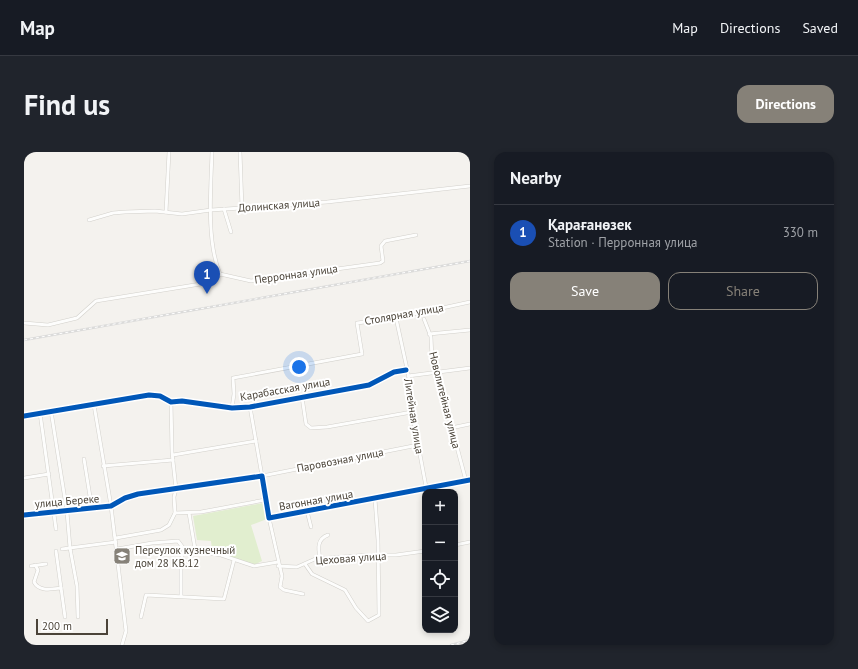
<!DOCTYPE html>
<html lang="en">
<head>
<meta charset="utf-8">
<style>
	:root { --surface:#171b24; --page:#20242c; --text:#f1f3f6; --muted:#9ea1a6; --line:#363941; --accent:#868178 }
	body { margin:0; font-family:"PT Sans",sans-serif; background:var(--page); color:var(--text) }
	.controls { position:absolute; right:12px; bottom:12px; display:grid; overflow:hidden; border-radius:8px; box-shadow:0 2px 6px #0003 }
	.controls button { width:36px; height:36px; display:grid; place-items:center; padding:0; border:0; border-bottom:1px solid var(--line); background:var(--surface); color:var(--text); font:20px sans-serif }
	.scale { position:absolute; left:12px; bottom:10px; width:72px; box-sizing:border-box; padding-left:4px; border:2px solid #4b4439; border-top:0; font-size:11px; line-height:14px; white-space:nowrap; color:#4b4439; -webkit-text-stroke:3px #fff; paint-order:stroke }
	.you { position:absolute; left:275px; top:215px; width:14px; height:14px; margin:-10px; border:3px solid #fff; border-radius:50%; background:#1a73e8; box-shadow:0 0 0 6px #1a73e833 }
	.badge { display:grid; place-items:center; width:26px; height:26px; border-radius:50%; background:var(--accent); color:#fff; font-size:13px; font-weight:700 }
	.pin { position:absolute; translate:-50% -33px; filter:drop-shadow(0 1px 2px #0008) }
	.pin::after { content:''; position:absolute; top:21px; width:14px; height:12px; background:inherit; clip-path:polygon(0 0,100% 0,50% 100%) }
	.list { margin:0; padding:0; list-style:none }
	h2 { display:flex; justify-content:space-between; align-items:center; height:52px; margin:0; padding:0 16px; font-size:17px }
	h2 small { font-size:13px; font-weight:400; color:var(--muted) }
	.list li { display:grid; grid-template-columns:26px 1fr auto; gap:12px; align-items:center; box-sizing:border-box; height:56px; padding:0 16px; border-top:1px solid var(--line) }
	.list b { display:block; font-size:15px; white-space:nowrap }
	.list p { margin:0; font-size:13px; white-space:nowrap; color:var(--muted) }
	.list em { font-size:13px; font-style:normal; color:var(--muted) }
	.actions { display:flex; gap:8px; padding:12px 16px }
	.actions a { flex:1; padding:9px 0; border:1px solid var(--accent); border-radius:12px; text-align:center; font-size:14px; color:var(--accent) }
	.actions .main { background:var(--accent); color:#fff }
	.icon { flex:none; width:22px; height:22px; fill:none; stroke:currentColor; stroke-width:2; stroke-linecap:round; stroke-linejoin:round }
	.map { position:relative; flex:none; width:446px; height:493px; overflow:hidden; border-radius:12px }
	header { display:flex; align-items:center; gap:24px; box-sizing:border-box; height:56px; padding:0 20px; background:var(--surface); border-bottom:1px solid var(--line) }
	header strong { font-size:19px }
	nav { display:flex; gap:22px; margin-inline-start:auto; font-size:14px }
	.intro { display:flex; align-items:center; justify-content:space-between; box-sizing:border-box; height:96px; padding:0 24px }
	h1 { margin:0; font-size:28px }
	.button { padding:10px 18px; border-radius:12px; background:var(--accent); color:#fff; font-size:14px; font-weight:700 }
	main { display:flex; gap:24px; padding:0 24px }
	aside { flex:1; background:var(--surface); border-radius:12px; box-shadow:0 2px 6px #0003 }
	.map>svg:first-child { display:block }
	.green { fill:#e1eecf }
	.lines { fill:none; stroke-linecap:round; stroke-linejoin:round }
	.minor-casing { stroke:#d2d0cb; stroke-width:4 }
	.minor { stroke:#fdfdfc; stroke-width:3 }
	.rail-casing { stroke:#dbdbda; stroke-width:2.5 }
	.rail { stroke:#fff; stroke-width:1; stroke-dasharray:3; stroke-linecap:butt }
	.cycleway-casing { stroke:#fff; stroke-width:8 }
	.cycleway { stroke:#0057b8; stroke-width:5 }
	.labels { text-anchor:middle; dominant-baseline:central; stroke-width:4; stroke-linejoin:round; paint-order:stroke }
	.street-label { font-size:11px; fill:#4b4439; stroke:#fff }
	.poi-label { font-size:11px; fill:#4b4439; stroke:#fff; text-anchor:start }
</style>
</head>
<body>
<header>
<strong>Map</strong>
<nav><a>Map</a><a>Directions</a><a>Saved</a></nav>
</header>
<div class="intro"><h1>Find us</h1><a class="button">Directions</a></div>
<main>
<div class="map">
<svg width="446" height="493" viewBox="0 0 446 493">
	<rect width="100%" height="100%" fill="#f4f2ee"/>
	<path class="green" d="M 239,351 L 243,367 L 227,373 L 238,409 L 230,413 L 188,398 L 187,389 L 173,388 L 169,364 Z"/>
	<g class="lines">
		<g class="minor-casing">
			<g id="minor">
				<path d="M 188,0 C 187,35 182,89 196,122"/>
				<path d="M 216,0 L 218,56"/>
				<path d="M 200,57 L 207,80"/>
				<path d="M 142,60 L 145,0"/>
				<path d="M 65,68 L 89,61 L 101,60 L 131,59 L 158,62 L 187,58 L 303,50 L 446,34"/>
				<path d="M 196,122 L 227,129 L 356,111 L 359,109 L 357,94 L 361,89 L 392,83"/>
				<path d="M 372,166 L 385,226 L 388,260 L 403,340"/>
				<path d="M 400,167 L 407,185 L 408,207 L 413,220 L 442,329"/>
				<path d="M 0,171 L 24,173 L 53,166 L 72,149 L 189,130 L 196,122"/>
				<path d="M 405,182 L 446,178"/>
				<path d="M 384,224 L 446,216"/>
				<path d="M 278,245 L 282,272 L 287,276 L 303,275 L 388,260"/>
				<path d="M 70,253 L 87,354 L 102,479 L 98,493"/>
				<path d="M 226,255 L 238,324 L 394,293"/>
				<path d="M 208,256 L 210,242 L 209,226 L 338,202 L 333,171 L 372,166 L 446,150"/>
				<path d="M 27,259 L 43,360 L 46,396 L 53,434 L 54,465"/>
				<path d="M 16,261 L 32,377"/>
				<path d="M 0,264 L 125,243 L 136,244 L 147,250 L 158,249 L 208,256 L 226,255 L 345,233 L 370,220 L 382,218"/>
				<path d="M 427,276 L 446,272"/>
				<path d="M 149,303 L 232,289"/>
				<path d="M 60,307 L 68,357"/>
				<path d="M 79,314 L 149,308"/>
				<path d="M 0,326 L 25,322"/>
				<path d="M 283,359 L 287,375"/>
				<path d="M 151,361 L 177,360 L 241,348"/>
				<path d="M 165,361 L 171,397"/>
				<path d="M 0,363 L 87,354 L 101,346 L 114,342 L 238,324 L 245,366 L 446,328"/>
				<path d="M 245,366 L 258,424 L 256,435 L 260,438 L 279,442"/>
				<path d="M 92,386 L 137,378 L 145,373 L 151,361 L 150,345 L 152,337 L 148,300 L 147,250"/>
				<path d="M 431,393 L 446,390"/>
				<path d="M 38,397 L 92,390"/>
				<path d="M 93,397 L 128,391 L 154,389 L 160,397"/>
				<path d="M 32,399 L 41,465"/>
				<path d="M 296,407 C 294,396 293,387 304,383"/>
				<path d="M 281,412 L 288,422 L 321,438 L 332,456 L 344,469 L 355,463 L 354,388 L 351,347"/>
				<path d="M 11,413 L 14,418 L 10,430 C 15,440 28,437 37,436"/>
				<path d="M 7,414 L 22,412"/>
				<path d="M 254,414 L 273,415 L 291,407 L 345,403 L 372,403 L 401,399"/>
				<path d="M 157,444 L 157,408 L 160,397 L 197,403 L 230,414 L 254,410"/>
				<path d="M 117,465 L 122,443 L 200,447 L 210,408"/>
			</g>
		</g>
		<use href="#minor" class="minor"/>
		<g class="rail-casing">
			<g id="rail">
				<path d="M 0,188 L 446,109"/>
				<path d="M 427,493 L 446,488"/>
			</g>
		</g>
		<use href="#rail" class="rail"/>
		<g class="cycleway-casing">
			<g id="cycleway">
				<path d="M 0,264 L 125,243 L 136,244 L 147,250 L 158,249 L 208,256 L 226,255 L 345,233 L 370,220 L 382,218"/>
				<path d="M 0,363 L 87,354 L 101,346 L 114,342 L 238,324 L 245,366 L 446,328"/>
			</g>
		</g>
		<use href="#cycleway" class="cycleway"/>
	</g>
	<defs>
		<g id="university-square" transform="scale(0.9)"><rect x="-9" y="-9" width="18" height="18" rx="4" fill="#868178" stroke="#fff"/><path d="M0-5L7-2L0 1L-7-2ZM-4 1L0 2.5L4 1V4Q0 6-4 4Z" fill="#fff"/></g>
	</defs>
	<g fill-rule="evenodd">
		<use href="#university-square" x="98" y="404"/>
	</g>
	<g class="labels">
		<g class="street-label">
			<text transform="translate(255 53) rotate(-4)">Долинская улица</text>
			<text transform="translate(272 122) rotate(-8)">Перронная улица</text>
			<text transform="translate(380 162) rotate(-10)">Столярная улица</text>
			<text transform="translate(261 237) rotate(-10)">Карабасская улица</text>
			<text transform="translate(421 248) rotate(76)">Новолитейная улица</text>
			<text transform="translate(390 264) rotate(81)">Литейная улица</text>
			<text transform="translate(316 308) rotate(-11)">Паровозная улица</text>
			<text transform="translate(292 348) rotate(-10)">Вагонная улица</text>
			<text transform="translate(43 349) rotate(-5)">улица Береке</text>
			<text transform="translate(327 406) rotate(-4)">Цеховая улица</text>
		</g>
		<g class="poi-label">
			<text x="111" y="398">Переулок кузнечный<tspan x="111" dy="13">дом 28 КВ.12</tspan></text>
		</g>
	</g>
</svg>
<div class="controls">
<button>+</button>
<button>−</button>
<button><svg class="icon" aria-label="locate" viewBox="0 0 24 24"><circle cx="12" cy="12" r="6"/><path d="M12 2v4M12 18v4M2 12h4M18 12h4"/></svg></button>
<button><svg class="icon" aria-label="layers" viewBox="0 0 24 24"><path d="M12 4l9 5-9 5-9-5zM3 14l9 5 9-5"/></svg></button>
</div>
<div class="scale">200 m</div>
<div class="you"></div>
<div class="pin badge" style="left:183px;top:142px;background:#1a4fb4">1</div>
</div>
<aside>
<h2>Nearby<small></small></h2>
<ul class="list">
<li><span class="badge" style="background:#1a4fb4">1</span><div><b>Қарағанөзек</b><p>Station · Перронная улица</p></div><em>330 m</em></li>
</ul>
<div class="actions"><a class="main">Save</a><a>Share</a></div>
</aside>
</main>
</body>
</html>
